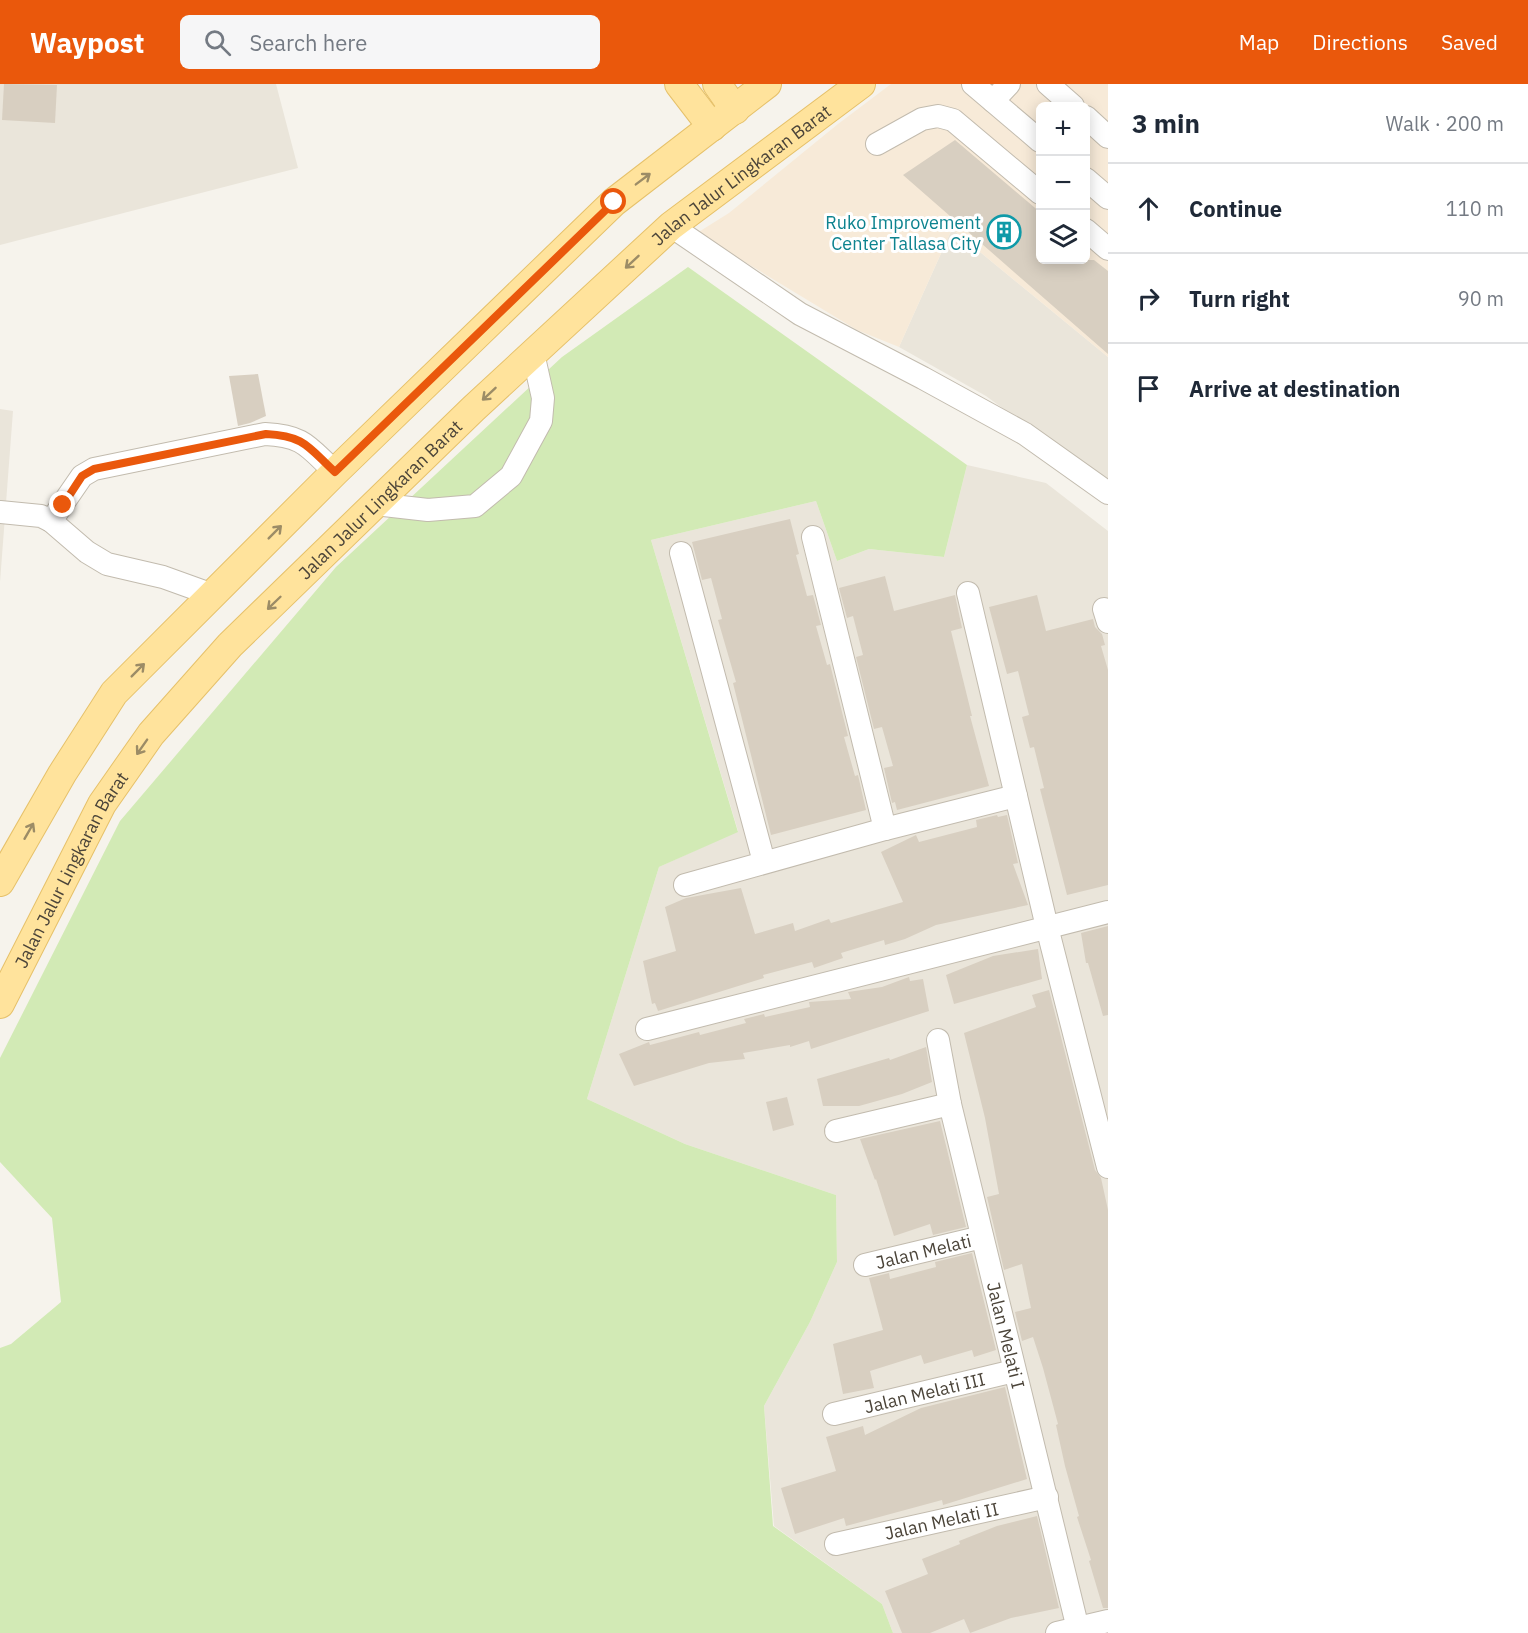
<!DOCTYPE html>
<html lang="en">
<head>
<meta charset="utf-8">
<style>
	:root { --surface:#fff; --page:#f6f6f7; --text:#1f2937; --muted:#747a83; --line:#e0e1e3; --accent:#ea580c }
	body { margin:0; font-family:"IBM Plex Sans",sans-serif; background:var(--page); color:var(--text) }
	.controls { position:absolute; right:18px; top:18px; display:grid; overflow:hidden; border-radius:9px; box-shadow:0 3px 15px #0003 }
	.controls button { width:54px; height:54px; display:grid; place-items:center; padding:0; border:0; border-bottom:2px solid var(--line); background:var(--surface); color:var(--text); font:30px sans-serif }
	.stop { position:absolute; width:18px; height:18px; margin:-14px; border:4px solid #ea580c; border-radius:50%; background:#fff }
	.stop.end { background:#ea580c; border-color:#fff; box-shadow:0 2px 6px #0008 }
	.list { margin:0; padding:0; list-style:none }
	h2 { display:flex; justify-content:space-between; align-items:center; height:78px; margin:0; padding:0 24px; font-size:26px }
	h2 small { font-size:20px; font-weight:400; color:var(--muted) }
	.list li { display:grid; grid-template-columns:39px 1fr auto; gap:18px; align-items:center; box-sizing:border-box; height:90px; padding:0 24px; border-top:2px solid var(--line) }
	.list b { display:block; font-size:22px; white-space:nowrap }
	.list em { font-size:20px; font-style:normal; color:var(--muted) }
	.icon { flex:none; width:33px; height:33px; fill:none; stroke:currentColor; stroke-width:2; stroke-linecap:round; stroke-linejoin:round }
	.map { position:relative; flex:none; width:1108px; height:1549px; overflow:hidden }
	header { display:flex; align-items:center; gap:36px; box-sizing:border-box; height:84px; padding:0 30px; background:var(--accent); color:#fff }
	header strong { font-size:28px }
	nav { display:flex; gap:33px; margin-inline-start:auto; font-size:21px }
	.search { width:420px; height:54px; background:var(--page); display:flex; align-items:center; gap:15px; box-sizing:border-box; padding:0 21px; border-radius:9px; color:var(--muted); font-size:22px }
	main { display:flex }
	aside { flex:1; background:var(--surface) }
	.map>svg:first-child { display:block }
	.residential { fill:#eae5da }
	.commercial { fill:#f7ead8; fill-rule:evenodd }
	.green { fill:#d2eab5 }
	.building { fill:#d8cfc1 }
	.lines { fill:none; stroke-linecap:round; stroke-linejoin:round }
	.minor-casing { stroke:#c2bbae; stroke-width:24 }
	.major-casing { stroke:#e6c16a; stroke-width:30 }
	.minor { stroke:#fff; stroke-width:22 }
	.major { stroke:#ffe39c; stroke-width:28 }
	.oneway { stroke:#9c8c66 }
	.route { stroke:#ea580c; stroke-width:8 }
	.labels { text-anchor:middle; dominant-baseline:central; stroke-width:6; stroke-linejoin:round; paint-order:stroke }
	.street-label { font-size:18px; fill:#4b4439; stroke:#fff }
	.culture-label { font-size:18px; fill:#0d838f; stroke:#fff; text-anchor:end }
</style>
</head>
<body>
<header>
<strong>Waypost</strong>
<div class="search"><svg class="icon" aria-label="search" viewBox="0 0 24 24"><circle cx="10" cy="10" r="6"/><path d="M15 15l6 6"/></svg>Search here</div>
<nav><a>Map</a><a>Directions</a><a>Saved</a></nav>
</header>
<main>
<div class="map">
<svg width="1108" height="1549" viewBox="0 0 1108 1549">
	<rect width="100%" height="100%" fill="#f6f3ec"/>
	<g class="residential">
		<path d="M 0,0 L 276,0 L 298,84 L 0,161 Z"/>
		<path d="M 952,145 L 1108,273 L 1108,402 L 986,312 L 899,263 Z"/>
		<path d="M 0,325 L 13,327 L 0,498 Z"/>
		<path d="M 967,381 L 1046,399 L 1108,447 L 1108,1549 L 893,1549 L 882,1520 L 774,1442 L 764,1322 L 810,1238 L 837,1178 L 836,1111 L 685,1060 L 587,1015 L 659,783 L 738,747 L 651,456 L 816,417 L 837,477 L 869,465 L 944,473 Z"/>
	</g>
	<path class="commercial" d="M 891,0 L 1108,0 L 1108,273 L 952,145 L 899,263 L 857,246 L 697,149 L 729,129 L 838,40 ZM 1040,22 L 1086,22 L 1086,176 L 1040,176 Z"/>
	<path class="green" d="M 688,183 L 967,381 L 944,473 L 869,465 L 837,477 L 816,417 L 651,456 L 738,748 L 659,783 L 587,1015 L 685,1060 L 836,1111 L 837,1178 L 810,1238 L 764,1322 L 773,1442 L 882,1520 L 893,1549 L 0,1549 L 0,1264 L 11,1260 L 61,1218 L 52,1134 L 0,1078 L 0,974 L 120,737 L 336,483 L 562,273 Z"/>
	<g class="building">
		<path d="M 4,0 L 57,1 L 55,39 L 2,36 Z"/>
		<path d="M 955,56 L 1041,129 L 1041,176 L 1094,176 L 1108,187 L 1108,270 L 903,91 Z"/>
		<path d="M 258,290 L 266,332 L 250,339 L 238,342 L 229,292 Z"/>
		<path d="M 790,435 L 799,470 L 796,471 L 807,512 L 813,511 L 821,541 L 816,542 L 827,581 L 830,580 L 848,652 L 844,653 L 855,692 L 858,691 L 866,726 L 771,751 L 733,599 L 736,598 L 718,536 L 722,535 L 711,494 L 702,496 L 692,458 Z"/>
		<path d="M 885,492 L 894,527 L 955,511 L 962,544 L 951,547 L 972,632 L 970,632 L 989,702 L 897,726 L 895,718 L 892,719 L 884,684 L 893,682 L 882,643 L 874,645 L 856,573 L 863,571 L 853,532 L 847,534 L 839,504 Z"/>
		<path d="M 1037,511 L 1046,547 L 1093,535 L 1095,543 L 1102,550 L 1105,561 L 1101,562 L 1108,586 L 1108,801 L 1067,811 L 1040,705 L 1044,704 L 1034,663 L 1030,664 L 1022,633 L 1029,631 L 1018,587 L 1007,590 L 989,523 Z"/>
		<path d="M 997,731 L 998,733 L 1007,731 L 1018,779 L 1013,780 L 1028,821 L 936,841 L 905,855 L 885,861 L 884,856 L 841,869 L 843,874 L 814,884 L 812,878 L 763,891 L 764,894 L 658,927 L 655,919 L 652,920 L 643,877 L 676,867 L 665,823 L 686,814 L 741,804 L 755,850 L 793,839 L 795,847 L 829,835 L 831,839 L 903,818 L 881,768 L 914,752 L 916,751 L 919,758 L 977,743 L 976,736 Z"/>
		<path d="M 1108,842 L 1108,931 L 1103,932 L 1088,879 L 1086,879 L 1081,849 Z"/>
		<path d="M 1038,865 L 1042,895 L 954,920 L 946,891 L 993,872 Z"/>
		<path d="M 909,893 L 910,897 L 923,895 L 929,927 L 811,965 L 809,957 L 790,963 L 790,961 L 743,969 L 745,975 L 709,979 L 634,1002 L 619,970 L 649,958 L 650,961 L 699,948 L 700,951 L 746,939 L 744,935 L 764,930 L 765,933 L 810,923 L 809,918 L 851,915 L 848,908 L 882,903 Z"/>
		<path d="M 1049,906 L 1095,1086 L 1101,1094 L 1108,1126 L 1108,1524 L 1103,1524 L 1089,1477 L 1091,1476 L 1077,1433 L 1079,1432 L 1065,1382 L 1056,1341 L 1058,1340 L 1043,1284 L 1033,1253 L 1022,1257 L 1015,1228 L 1031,1224 L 1022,1180 L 1004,1186 L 987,1113 L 999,1110 L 985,1034 L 964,949 L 1036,923 L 1032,911 Z"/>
		<path d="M 926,963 L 932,998 L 902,1010 L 859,1022 L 823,1022 L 817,995 L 889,974 L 890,976 Z"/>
		<path d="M 787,1013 L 794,1041 L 773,1047 L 766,1018 Z"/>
		<path d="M 940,1037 L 966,1143 L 933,1151 L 930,1140 L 894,1152 L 876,1095 L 875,1096 L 860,1055 Z"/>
		<path d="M 972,1169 L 996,1266 L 974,1273 L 972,1266 L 924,1280 L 921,1271 L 870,1287 L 874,1304 L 843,1310 L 833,1260 L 883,1246 L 869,1194 L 889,1189 L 890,1195 L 936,1183 L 935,1178 Z"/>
		<path d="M 1005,1303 L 1027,1395 L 943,1421 L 942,1416 L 846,1442 L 844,1434 L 795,1450 L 781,1404 L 836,1387 L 826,1353 L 863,1342 L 865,1351 L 921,1324 Z"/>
		<path d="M 1037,1432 L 1059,1524 L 1011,1534 L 970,1549 L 964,1535 L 930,1549 L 902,1549 L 885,1507 L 928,1490 L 922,1475 L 960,1460 L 959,1457 L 997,1442 Z"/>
	</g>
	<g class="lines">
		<g class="minor-casing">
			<g id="minor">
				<path d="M 973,0 L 1040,57"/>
				<path d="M 1048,0 L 1073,22"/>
				<path d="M 993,17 L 1009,0"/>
				<path d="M 1086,33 L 1108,53"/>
				<path d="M 877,60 L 922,35 L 938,32 L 953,36 L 1040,109"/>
				<path d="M 1086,95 L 1108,114"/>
				<path d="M 671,142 L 800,230 L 923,294 L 1025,350 L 1108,409"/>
				<path d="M 1086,146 L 1108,165"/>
				<path d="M 375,420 L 428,426 L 475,422 L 511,392 L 541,337 L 543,314 L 533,269"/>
				<path d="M 0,428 L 41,432 L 51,437 L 87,468 L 107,480 L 163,493 L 213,511"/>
				<path d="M 51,437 L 82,392 L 94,385 L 265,350 C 305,352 308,363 335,388"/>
				<path d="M 813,453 L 885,745"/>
				<path d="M 681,469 L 764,778"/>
				<path d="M 968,509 L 1047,843 L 1108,1083"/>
				<path d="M 1104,525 L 1108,538"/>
				<path d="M 685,801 L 885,745 L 1016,712"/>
				<path d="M 647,945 L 1108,828"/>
				<path id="s1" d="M 938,956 L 950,1020 L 1079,1549"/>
				<path d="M 836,1047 L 950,1020"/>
				<path id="s2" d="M 865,1181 L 982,1153"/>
				<path id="s3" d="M 834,1330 L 1014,1287"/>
				<path id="s4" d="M 836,1460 L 1047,1413"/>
				<path d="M 1057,1549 L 1108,1537"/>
			</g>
		</g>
		<g class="major-casing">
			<g id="major">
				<path d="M 679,0 L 712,43"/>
				<path d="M 717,0 L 735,26"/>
				<path d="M 0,798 L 62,690 L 114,609 L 335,388 L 614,118 L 767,0"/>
				<path id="s5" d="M 0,920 L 102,720 L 151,650 L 230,561 L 473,325 L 671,142 L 861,0"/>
			</g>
		</g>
		<use href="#minor" class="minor"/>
		<use href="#major" class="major"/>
	</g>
	<defs><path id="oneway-shaft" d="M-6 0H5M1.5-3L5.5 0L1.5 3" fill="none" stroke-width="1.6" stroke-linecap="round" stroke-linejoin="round" transform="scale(1.5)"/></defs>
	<g class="oneway">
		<use href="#oneway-shaft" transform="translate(643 95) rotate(-37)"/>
		<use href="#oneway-shaft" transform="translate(632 178) rotate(137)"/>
		<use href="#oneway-shaft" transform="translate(489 310) rotate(137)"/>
		<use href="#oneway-shaft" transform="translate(275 448) rotate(-45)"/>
		<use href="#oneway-shaft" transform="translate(274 519) rotate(136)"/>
		<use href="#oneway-shaft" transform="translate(138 586) rotate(-45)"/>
		<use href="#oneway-shaft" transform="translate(142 663) rotate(125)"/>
		<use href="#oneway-shaft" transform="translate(29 747) rotate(-60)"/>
	</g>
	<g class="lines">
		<path class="route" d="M 63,421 L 82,392 L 94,385 L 266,350 C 305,352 308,363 335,388 L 614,118"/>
	</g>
	<defs>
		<g id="building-ring" transform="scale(1.725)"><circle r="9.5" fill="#fff" stroke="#0f9aa8" stroke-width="1.5"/><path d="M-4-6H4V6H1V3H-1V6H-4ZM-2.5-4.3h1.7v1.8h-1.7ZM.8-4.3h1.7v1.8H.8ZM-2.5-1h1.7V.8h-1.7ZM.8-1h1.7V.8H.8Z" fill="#0f9aa8"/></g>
	</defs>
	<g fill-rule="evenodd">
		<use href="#building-ring" x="1004" y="148"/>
	</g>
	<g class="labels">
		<g class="street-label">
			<text stroke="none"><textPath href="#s5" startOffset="1124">Jalan Jalur Lingkaran Barat</textPath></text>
			<text stroke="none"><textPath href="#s5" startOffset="638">Jalan Jalur Lingkaran Barat</textPath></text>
			<text stroke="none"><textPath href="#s5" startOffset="152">Jalan Jalur Lingkaran Barat</textPath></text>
			<text stroke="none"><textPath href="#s2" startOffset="60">Jalan Melati</textPath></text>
			<text stroke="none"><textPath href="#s1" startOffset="303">Jalan Melati I</textPath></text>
			<text stroke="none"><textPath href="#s3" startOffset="93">Jalan Melati III</textPath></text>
			<text stroke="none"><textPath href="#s4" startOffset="108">Jalan Melati II</textPath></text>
		</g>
		<g class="culture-label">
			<text x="981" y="138">Ruko Improvement<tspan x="981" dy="21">Center Tallasa City</tspan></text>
		</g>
	</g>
</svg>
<div class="controls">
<button>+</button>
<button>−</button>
<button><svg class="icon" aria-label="layers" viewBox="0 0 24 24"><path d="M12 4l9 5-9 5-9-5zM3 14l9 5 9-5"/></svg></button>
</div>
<div class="stop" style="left:614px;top:118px"></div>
<div class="stop end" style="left:63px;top:421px"></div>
</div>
<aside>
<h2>3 min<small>Walk · 200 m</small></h2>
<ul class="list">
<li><svg class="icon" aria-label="ahead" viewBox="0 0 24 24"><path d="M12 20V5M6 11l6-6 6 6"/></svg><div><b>Continue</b></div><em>110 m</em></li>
<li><svg class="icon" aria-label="right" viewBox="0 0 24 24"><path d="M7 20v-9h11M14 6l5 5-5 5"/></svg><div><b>Turn right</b></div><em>90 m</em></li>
<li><svg class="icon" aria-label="arrive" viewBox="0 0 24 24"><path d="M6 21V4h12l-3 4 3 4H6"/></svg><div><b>Arrive at destination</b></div></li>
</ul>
</aside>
</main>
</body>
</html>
